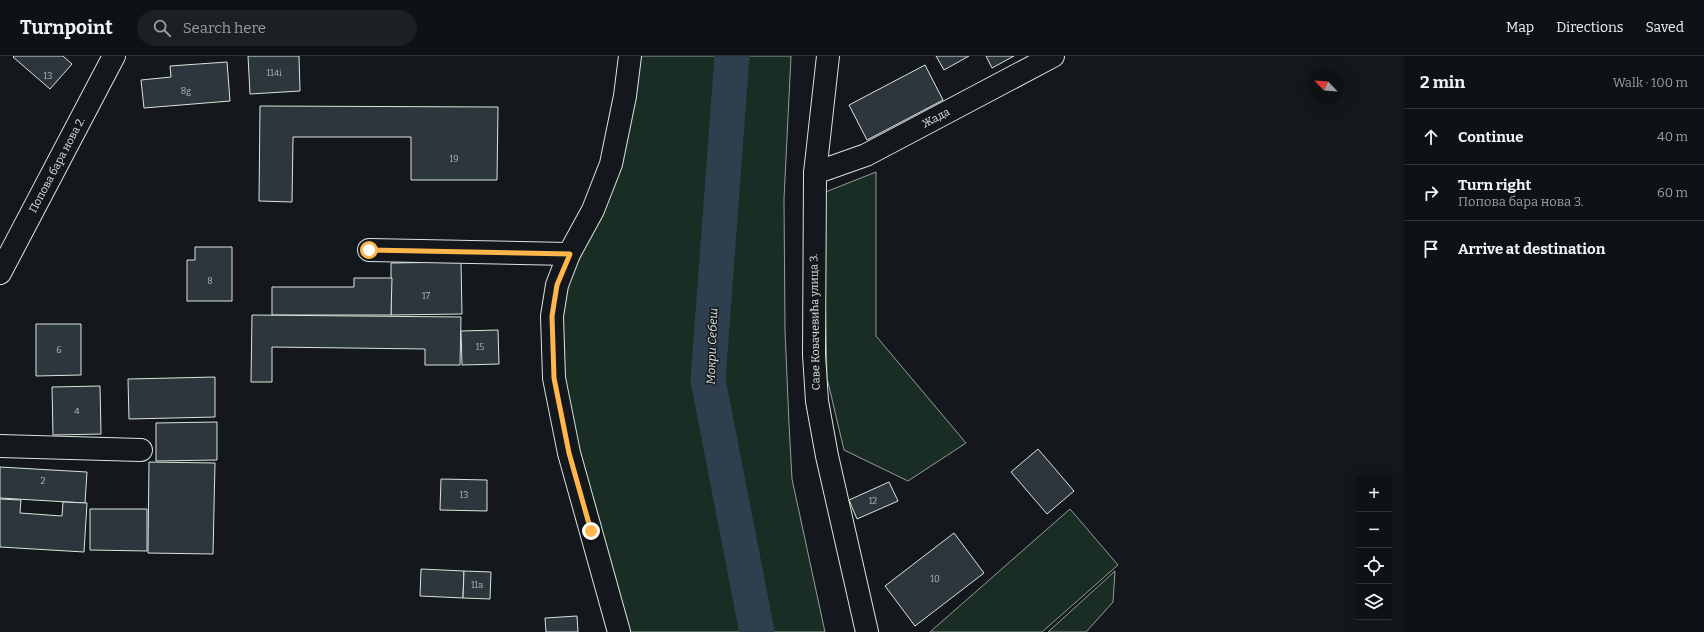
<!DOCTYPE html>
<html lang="en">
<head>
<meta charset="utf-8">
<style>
	:root { --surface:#0f1215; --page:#1d2022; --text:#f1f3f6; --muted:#9b9ea0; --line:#2f3234 }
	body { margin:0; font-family:Bitter,serif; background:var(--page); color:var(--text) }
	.controls { position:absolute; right:12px; bottom:12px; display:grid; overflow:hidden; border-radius:0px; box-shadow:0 4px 16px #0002 }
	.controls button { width:36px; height:36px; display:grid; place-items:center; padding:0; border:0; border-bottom:1px solid var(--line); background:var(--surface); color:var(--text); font:20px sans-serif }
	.compass { position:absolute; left:1308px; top:12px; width:36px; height:36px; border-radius:50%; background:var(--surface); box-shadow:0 4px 16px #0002; rotate:295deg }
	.stop { position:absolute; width:12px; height:12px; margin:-9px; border:3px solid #ffb74d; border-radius:50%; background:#fff }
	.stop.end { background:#ffb74d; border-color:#fff; box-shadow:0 1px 4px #0008 }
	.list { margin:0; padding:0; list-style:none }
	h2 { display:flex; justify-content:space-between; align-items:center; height:52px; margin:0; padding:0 16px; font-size:17px }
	h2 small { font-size:13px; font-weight:400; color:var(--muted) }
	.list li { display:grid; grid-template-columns:26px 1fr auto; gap:12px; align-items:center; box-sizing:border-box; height:56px; padding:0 16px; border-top:1px solid var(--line) }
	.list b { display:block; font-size:15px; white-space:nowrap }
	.list p { margin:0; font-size:13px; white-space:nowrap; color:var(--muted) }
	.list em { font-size:13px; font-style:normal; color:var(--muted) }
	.icon { flex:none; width:22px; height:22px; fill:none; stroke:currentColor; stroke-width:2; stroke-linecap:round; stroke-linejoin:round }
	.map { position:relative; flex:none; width:1404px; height:576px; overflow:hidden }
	header { display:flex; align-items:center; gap:24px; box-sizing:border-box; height:56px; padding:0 20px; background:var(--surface); border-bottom:1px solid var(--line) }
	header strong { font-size:19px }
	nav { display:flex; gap:22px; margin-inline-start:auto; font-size:14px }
	.search { width:280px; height:36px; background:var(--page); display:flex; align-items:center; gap:10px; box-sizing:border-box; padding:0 14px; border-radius:22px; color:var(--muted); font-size:15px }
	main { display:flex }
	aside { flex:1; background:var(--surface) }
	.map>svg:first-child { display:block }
	.green { fill:#1a2d24; stroke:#939e99 }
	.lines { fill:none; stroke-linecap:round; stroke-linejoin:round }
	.canal { stroke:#2f3f4d; stroke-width:35 }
	.building { fill:#2c363c; stroke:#d8e6dc }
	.minor-casing { stroke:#d8e6dc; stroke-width:24 }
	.minor { stroke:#14181c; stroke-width:22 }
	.route { stroke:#ffb74d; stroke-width:5 }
	.labels { text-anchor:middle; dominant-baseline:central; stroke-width:3; stroke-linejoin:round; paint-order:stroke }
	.number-label { font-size:9px; fill:#adbab4 }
	.street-label { font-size:11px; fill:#d8e6dc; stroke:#14181c }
	.water-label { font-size:12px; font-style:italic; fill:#d8e6dc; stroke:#14181c }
</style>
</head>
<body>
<header>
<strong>Turnpoint</strong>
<div class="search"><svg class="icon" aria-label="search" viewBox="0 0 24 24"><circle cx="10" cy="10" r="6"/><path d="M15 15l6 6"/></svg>Search here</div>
<nav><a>Map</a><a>Directions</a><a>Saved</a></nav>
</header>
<main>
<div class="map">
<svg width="1404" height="576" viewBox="0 0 1404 576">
	<rect width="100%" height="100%" fill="#14181c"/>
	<g class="green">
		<path d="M 629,0 L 791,0 L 784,143 L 785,274 L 789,368 L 792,423 L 825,576 L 619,576 L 569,397 L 552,260 L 593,154 Z"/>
		<path d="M 876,116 L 876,280 L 966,387 L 908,425 L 844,394 L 827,322 L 823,137 Z"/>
		<path d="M 1070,453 L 1118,509 L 1042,576 L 930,576 Z"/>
		<path d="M 1115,515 L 1113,546 L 1086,576 L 1048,576 Z"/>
	</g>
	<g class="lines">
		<path class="canal" d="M 732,0 L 708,324 L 757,576"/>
	</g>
	<g class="building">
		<path d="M 14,0 L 63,0 L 72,8 L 50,33 L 13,1 Z"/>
		<path d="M 248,0 L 299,0 L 300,35 L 250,38 Z"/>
		<path d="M 936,0 L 969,0 L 944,14 Z"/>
		<path d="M 986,0 L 1014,0 L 992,12 Z"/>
		<path d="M 227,6 L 230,45 L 144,52 L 141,24 L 171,21 L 170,10 Z"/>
		<path d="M 925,9 L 943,44 L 867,84 L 849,49 Z"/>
		<path d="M 260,50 L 498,51 L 497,124 L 411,124 L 411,81 L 293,81 L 292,146 L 259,145 Z"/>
		<path d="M 195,191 L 232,191 L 232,245 L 187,245 L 187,204 L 195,204 Z"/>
		<path d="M 461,206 L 462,258 L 391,259 L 391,207 Z"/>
		<path d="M 354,222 L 392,222 L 391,259 L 272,259 L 272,231 L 354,231 Z"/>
		<path d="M 252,259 L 461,261 L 460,309 L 425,309 L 425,293 L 272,291 L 272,326 L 251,326 Z"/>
		<path d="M 36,268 L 81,268 L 81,319 L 36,320 Z"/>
		<path d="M 498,274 L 499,308 L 462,309 L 461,275 Z"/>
		<path d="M 215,321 L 215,361 L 129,363 L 128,323 Z"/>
		<path d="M 100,330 L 101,378 L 53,379 L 52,331 Z"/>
		<path d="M 217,366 L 217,404 L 156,405 L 156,367 Z"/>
		<path d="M 1038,393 L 1074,435 L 1047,458 L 1011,416 Z"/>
		<path d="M 149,406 L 215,407 L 213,498 L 148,497 Z"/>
		<path d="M 0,411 L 87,416 L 85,447 L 0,442 Z"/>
		<path d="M 441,423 L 487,424 L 487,455 L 440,454 Z"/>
		<path d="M 889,426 L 898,445 L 857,463 L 849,444 Z"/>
		<path d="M 0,443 L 21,444 L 20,457 L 62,460 L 63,446 L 87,447 L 84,496 L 0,491 Z"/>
		<path d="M 90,453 L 147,453 L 147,495 L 90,494 Z"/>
		<path d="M 954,477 L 984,517 L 915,570 L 885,530 Z"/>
		<path d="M 421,513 L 464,515 L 463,542 L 420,540 Z"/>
		<path d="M 464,515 L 491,516 L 490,543 L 463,542 Z"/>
		<path d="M 577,560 L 578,576 L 546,576 L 545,562 Z"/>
	</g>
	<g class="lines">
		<g class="minor-casing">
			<g id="minor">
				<path d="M 828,0 L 815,117 L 814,299 L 817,345 L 827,400 L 867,576"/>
				<path d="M 815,117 L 866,99 L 1053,0"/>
				<path d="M 369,194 L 569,198"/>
				<path d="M 0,217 L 114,0"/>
				<path d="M 0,390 L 141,394"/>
				<path d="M 619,576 L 569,397 L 554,322 L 552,260 L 557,229 L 569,198 L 593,154 L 611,108 L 625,40 L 630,0"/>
			</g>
		</g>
		<use href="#minor" class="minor"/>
	</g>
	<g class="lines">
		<path class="route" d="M 369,194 L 570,198 L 557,229 L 552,260 L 554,322 L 569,397 L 591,475"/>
	</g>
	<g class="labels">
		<g class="number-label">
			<text x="274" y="17">114i</text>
			<text x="48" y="20">13</text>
			<text x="186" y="35">8g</text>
			<text x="454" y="103">19</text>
			<text x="210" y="225">8</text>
			<text x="426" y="240">17</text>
			<text x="480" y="291">15</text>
			<text x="59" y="294">6</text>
			<text x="77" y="355">4</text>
			<text x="43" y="425">2</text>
			<text x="464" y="439">13</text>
			<text x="873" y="445">12</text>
			<text x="935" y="523">10</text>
			<text x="477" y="529">11a</text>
		</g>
		<g class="street-label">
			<text transform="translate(936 62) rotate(-28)">Жада</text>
			<text transform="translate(57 109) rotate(-62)">Попова бара нова 2.</text>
			<text transform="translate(815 266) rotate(-91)">Саве Ковачевића улица 3.</text>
		</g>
		<g class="water-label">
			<text transform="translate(712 290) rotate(-88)">Мокри Себеш</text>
		</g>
	</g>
</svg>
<div class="controls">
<button>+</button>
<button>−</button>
<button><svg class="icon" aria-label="locate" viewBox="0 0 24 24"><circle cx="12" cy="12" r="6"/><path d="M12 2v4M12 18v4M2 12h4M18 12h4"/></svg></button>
<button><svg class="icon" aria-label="layers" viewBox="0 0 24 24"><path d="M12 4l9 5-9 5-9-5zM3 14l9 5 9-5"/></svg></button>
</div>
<svg class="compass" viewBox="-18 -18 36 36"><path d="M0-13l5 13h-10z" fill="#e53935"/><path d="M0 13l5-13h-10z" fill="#9b9ea0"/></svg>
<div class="stop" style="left:369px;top:194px"></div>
<div class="stop end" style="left:591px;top:475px"></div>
</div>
<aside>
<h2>2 min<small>Walk · 100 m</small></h2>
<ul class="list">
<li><svg class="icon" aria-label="ahead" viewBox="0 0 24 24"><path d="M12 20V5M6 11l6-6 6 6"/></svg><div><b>Continue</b></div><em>40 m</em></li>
<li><svg class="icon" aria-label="right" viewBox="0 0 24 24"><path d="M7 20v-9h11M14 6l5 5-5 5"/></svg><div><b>Turn right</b><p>Попова бара нова 3.</p></div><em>60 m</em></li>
<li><svg class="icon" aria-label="arrive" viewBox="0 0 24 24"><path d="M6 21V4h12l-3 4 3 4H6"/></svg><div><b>Arrive at destination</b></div></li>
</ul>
</aside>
</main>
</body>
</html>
